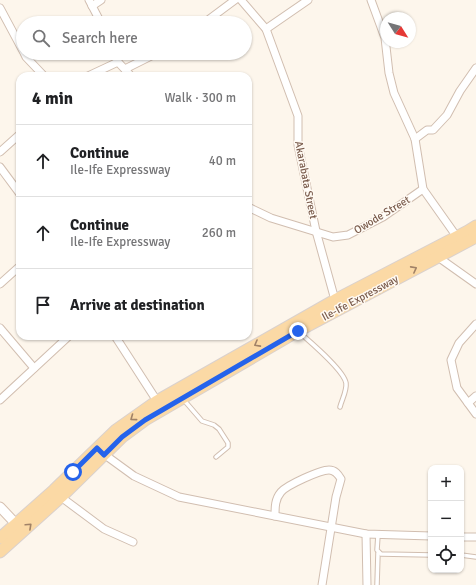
<!DOCTYPE html>
<html lang="en">
<head>
<meta charset="utf-8">
<style>
	:root { --surface:#fff; --page:#f2f2f2; --text:#202124; --muted:#757577; --line:#e0e0e0 }
	body { margin:0; font-family:Signika,sans-serif; background:var(--page); color:var(--text) }
	.controls { position:absolute; right:12px; bottom:12px; display:grid; overflow:hidden; border-radius:8px; box-shadow:0 1px 3px #0004 }
	.controls button { width:36px; height:36px; display:grid; place-items:center; padding:0; border:0; border-bottom:1px solid var(--line); background:var(--surface); color:var(--text); font:20px sans-serif }
	.compass { position:absolute; left:380px; top:12px; width:36px; height:36px; border-radius:50%; background:var(--surface); box-shadow:0 1px 3px #0004; rotate:127deg }
	.stop { position:absolute; width:12px; height:12px; margin:-9px; border:3px solid #2563eb; border-radius:50%; background:#fff }
	.stop.end { background:#2563eb; border-color:#fff; box-shadow:0 1px 4px #0008 }
	.list { margin:0; padding:0; list-style:none }
	h2 { display:flex; justify-content:space-between; align-items:center; height:52px; margin:0; padding:0 16px; font-size:17px }
	h2 small { font-size:13px; font-weight:400; color:var(--muted) }
	.list li { display:grid; grid-template-columns:26px 1fr auto; gap:12px; align-items:center; box-sizing:border-box; height:72px; padding:0 16px; border-top:1px solid var(--line) }
	.list b { display:block; font-size:15px; white-space:nowrap }
	.list p { margin:0; font-size:13px; white-space:nowrap; color:var(--muted) }
	.list em { font-size:13px; font-style:normal; color:var(--muted) }
	.icon { flex:none; width:22px; height:22px; fill:none; stroke:currentColor; stroke-width:2; stroke-linecap:round; stroke-linejoin:round }
	.map { position:relative; flex:none; width:476px; height:585px; overflow:hidden }
	.search { position:absolute; background:var(--surface); box-shadow:0 1px 3px #0004; left:16px; top:16px; width:236px; height:44px; display:flex; align-items:center; gap:10px; box-sizing:border-box; padding:0 14px; border-radius:22px; color:var(--muted); font-size:15px }
	.panel { position:absolute; background:var(--surface); box-shadow:0 1px 3px #0004; left:16px; top:72px; width:236px; height:268px; border-radius:12px }
	.map>svg:first-child { display:block }
	.lines { fill:none; stroke-linecap:round; stroke-linejoin:round }
	.lane-casing { stroke:#d1beb0; stroke-width:5.5 }
	.street-casing { stroke:#d1beb0; stroke-width:9 }
	.secondary-casing { stroke:#d6c0b0; stroke-width:11 }
	.primary-casing { stroke:#dad1cd; stroke-width:13 }
	.lane { stroke:#fff; stroke-width:3.5 }
	.street { stroke:#fff; stroke-width:7 }
	.secondary { stroke:#fff; stroke-width:9 }
	.primary { stroke:#fbd9a5; stroke-width:11 }
	.oneway { stroke:#a18267 }
	.route { stroke:#2563eb; stroke-width:5 }
	.labels { text-anchor:middle; dominant-baseline:central; stroke-width:3; stroke-linejoin:round; paint-order:stroke }
	.street-label { font-size:11px; fill:#7a5c4d; stroke:#fffaf3 }
</style>
</head>
<body>
<div class="map">
<svg width="476" height="585" viewBox="0 0 476 585">
	<rect width="100%" height="100%" fill="#fdf6ec"/>
	<g class="lines">
		<g class="lane-casing">
			<g id="lane">
				<path d="M 299,332 C 309,341 344,370 346,383 C 347,391 342,399 340,407"/>
				<path d="M 183,399 L 202,421 L 214,425 L 219,429 L 228,443 L 228,447 L 216,457"/>
				<path d="M 378,535 L 377,550 L 381,554 L 431,555"/>
				<path d="M 461,555 L 476,557"/>
				<path d="M 377,585 L 378,553"/>
			</g>
		</g>
		<g class="street-casing">
			<g id="street">
				<path d="M 89,0 L 101,23"/>
				<path d="M 241,0 L 266,29 L 298,116 L 298,145 L 316,231 L 335,300"/>
				<path d="M 371,0 L 385,38 L 389,73 L 394,93 L 415,139 L 423,189 L 457,237"/>
				<path d="M 92,6 L 101,0"/>
				<path d="M 0,8 L 23,51"/>
				<path d="M 204,23 L 235,0"/>
				<path d="M 266,29 L 308,0"/>
				<path d="M 24,53 L 26,57 L 44,76"/>
				<path d="M 114,53 L 118,62 L 131,76"/>
				<path d="M 125,69 L 157,53"/>
				<path d="M 88,76 L 118,62"/>
				<path d="M 415,139 L 427,130 L 433,130 L 447,115 L 460,91 L 476,68"/>
				<path d="M 0,152 L 20,134"/>
				<path d="M 0,167 L 20,194"/>
				<path d="M 248,207 L 271,218 L 333,237 L 348,235 L 383,217 L 423,189"/>
				<path d="M 438,257 L 476,284"/>
				<path d="M 0,284 L 20,266"/>
				<path d="M 476,324 L 459,343 L 451,360 L 457,388 L 476,414"/>
				<path d="M 0,328 L 34,368"/>
				<path d="M 115,336 L 157,401"/>
				<path d="M 0,400 L 69,336"/>
				<path d="M 468,403 L 476,396"/>
				<path d="M 101,452 L 134,476 L 179,497 L 366,534 L 431,536"/>
				<path d="M 61,497 L 104,529 L 133,542"/>
				<path d="M 275,516 C 275,507 275,499 281,492 C 287,485 320,470 329,470 C 335,470 338,474 341,479 L 336,497 L 322,585"/>
				<path d="M 366,534 L 367,585"/>
				<path d="M 461,537 L 476,537"/>
			</g>
		</g>
		<g class="secondary-casing">
			<path id="secondary" d="M 0,507 L 16,524"/>
		</g>
		<g class="primary-casing">
			<g id="primary">
				<path d="M 0,538 L 54,490 L 116,430 L 157,401 L 335,300 L 468,231 L 476,226"/>
				<path d="M 0,552 L 61,497 L 122,437 L 145,420 L 298,331 L 476,237"/>
			</g>
		</g>
		<use href="#lane" class="lane"/>
		<use href="#street" class="street"/>
		<use href="#secondary" class="secondary"/>
		<use href="#primary" class="primary"/>
	</g>
	<defs><path id="oneway-chevron" d="M-2-3.5L2.5 0L-2 3.5" fill="none" stroke-width="1.6" stroke-linecap="round" stroke-linejoin="round"/></defs>
	<g class="oneway">
		<use href="#oneway-chevron" transform="translate(414 269) rotate(-28)"/>
		<use href="#oneway-chevron" transform="translate(257 344) rotate(151)"/>
		<use href="#oneway-chevron" transform="translate(133 418) rotate(144)"/>
		<use href="#oneway-chevron" transform="translate(29 526) rotate(-43)"/>
	</g>
	<g class="lines">
		<path class="route" d="M 73,472 L 97,448 L 104,455 L 122,437 L 145,420 L 298,331"/>
	</g>
	<g class="labels">
		<g class="street-label">
			<text transform="translate(306 180) rotate(79)">Akarabata Street</text>
			<text transform="translate(382 215) rotate(-31)">Owode Street</text>
			<text transform="translate(360 298) rotate(-28)">Ile-Ife Expressway</text>
		</g>
	</g>
</svg>
<div class="controls">
<button>+</button>
<button>−</button>
<button><svg class="icon" aria-label="locate" viewBox="0 0 24 24"><circle cx="12" cy="12" r="6"/><path d="M12 2v4M12 18v4M2 12h4M18 12h4"/></svg></button>
</div>
<svg class="compass" viewBox="-18 -18 36 36"><path d="M0-13l5 13h-10z" fill="#e53935"/><path d="M0 13l5-13h-10z" fill="#757577"/></svg>
<div class="stop" style="left:73px;top:472px"></div>
<div class="stop end" style="left:298px;top:331px"></div>
<div class="search"><svg class="icon" aria-label="search" viewBox="0 0 24 24"><circle cx="10" cy="10" r="6"/><path d="M15 15l6 6"/></svg>Search here</div>
<section class="panel">
<h2>4 min<small>Walk · 300 m</small></h2>
<ul class="list">
<li><svg class="icon" aria-label="ahead" viewBox="0 0 24 24"><path d="M12 20V5M6 11l6-6 6 6"/></svg><div><b>Continue</b><p>Ile-Ife Expressway</p></div><em>40 m</em></li>
<li><svg class="icon" aria-label="ahead" viewBox="0 0 24 24"><path d="M12 20V5M6 11l6-6 6 6"/></svg><div><b>Continue</b><p>Ile-Ife Expressway</p></div><em>260 m</em></li>
<li><svg class="icon" aria-label="arrive" viewBox="0 0 24 24"><path d="M6 21V4h12l-3 4 3 4H6"/></svg><div><b>Arrive at destination</b></div></li>
</ul>
</section>
</div>
</body>
</html>
